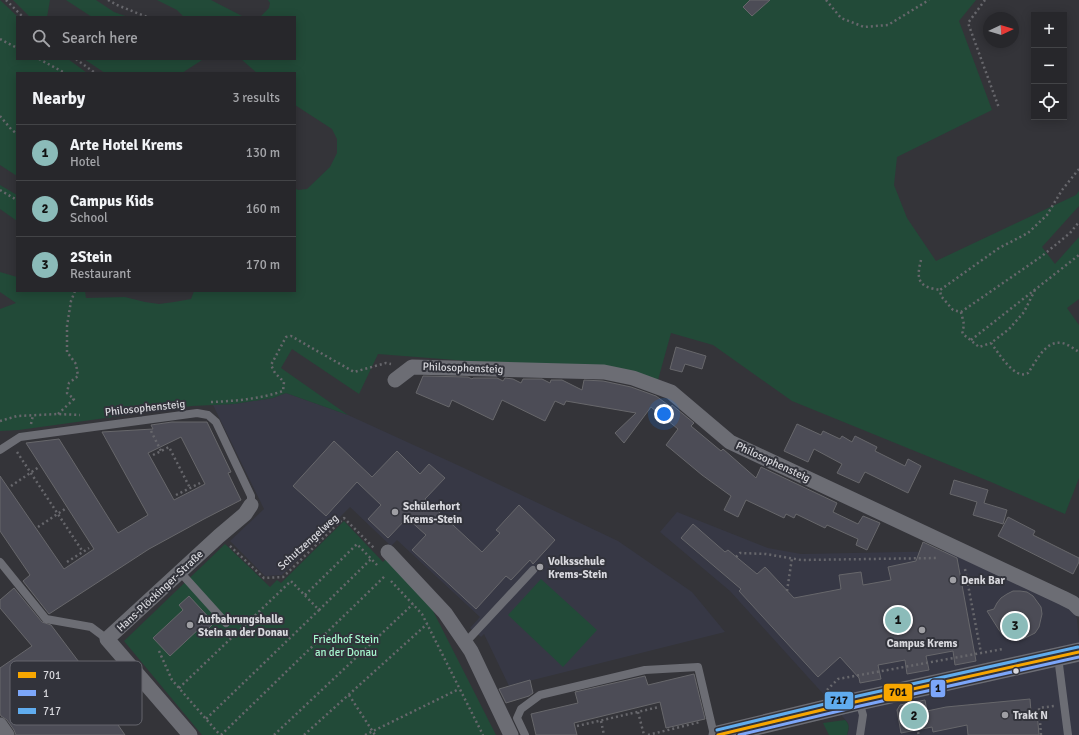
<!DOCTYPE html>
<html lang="en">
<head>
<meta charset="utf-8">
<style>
	:root { --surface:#27272b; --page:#2f2f33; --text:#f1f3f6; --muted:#a4a5a9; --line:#434447; --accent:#8bbbb9 }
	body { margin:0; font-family:Signika,sans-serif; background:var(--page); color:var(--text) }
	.controls { position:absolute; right:12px; top:12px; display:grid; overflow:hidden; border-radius:0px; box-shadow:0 2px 10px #0003 }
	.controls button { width:36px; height:36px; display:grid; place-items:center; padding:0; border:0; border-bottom:1px solid var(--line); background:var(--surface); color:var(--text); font:20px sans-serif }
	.compass { position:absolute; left:983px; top:12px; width:36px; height:36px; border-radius:50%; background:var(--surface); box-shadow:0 2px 10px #0003; rotate:86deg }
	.you { position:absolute; left:664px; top:414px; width:14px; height:14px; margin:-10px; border:3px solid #fff; border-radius:50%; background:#1a73e8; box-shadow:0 0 0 6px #1a73e833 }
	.badge { display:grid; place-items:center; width:26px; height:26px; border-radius:50%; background:var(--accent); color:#111; font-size:13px; font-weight:700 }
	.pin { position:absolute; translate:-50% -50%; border:2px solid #fff; box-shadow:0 1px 4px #0006 }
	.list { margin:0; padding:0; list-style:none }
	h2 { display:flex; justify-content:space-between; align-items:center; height:52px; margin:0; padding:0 16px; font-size:17px }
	h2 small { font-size:13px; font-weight:400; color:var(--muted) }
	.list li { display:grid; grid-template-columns:26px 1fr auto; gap:12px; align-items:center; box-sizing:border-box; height:56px; padding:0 16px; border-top:1px solid var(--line) }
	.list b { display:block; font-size:15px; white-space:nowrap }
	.list p { margin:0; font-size:13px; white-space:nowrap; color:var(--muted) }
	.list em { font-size:13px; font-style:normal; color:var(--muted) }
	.icon { flex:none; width:22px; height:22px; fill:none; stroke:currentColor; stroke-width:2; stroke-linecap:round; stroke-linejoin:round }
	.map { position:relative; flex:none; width:1079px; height:735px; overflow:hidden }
	.search { position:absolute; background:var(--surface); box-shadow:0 2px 10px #0003; left:16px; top:16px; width:280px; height:44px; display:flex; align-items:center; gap:10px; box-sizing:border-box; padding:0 14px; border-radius:0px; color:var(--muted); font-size:15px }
	.panel { position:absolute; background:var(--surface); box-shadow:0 2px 10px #0003; left:16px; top:72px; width:280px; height:220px; border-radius:0px }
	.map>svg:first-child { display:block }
	.built { fill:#373845 }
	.green { fill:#224a38 }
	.building { fill:#4c4c56; stroke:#67676b; fill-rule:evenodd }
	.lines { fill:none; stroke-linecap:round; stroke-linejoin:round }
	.path { stroke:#67676c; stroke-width:2.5; stroke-dasharray:2 3; stroke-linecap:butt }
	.service { stroke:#6c6d74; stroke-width:8 }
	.minor { stroke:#6c6d74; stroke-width:15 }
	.tertiary { stroke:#6c6d74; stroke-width:19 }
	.bus-1-casing { stroke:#32333b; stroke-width:6 }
	.bus-2-casing { stroke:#32333b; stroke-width:6 }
	.bus-3-casing { stroke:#32333b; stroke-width:6 }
	.bus-1 { stroke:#f7a600; stroke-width:3 }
	.bus-2 { stroke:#7ca6f9; stroke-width:3 }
	.bus-3 { stroke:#60acee; stroke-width:3 }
	.poi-dot { fill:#9f9fa4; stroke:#32333b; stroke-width:1.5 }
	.bus-dot { fill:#d8d8dd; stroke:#32333b; stroke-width:1.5 }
	.labels { text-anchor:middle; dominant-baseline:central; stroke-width:4; stroke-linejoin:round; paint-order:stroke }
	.street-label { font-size:11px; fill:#d8d8dd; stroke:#32333b }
	.poi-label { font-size:11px; font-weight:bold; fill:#d8d8dd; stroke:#32333b; text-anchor:start }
	.park-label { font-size:11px; fill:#a6f6ce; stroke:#32333b }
	.key { fill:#32333b; stroke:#64656c; stroke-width:1 }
	.key-label { font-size:11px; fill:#d8d8dd }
	.line-badge { stroke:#32333b; stroke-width:1.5 }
	.pale-badge-label { font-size:11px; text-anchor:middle; font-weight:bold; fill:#111 }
</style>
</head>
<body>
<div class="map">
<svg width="1079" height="735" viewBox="0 0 1079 735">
	<rect width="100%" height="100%" fill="#343439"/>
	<g class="built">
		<path d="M 286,393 L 348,415 L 464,468 L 618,541 L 692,592 L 725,632 L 509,686 L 484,634 L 481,637 L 470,628 L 480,617 L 397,540 L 391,546 L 350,507 L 282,575 L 265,576 L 230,541 L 264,509 L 213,405 L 234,404 L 273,398 Z"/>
		<path d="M 677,512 L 768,548 L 801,554 L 952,551 L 1061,602 L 1075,614 L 1077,619 L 1079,641 L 1079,735 L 847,735 L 849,729 L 848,723 L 826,697 L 730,591 L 660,532 Z"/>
	</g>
	<g class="green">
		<path d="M 0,0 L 18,17 L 17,59 L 68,59 L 87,73 L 17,73 L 17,176 L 0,165 Z"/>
		<path d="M 13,0 L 50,0 L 47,17 L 30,17 Z"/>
		<path d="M 66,0 L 96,0 L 114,12 L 128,17 L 92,17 Z"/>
		<path d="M 157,0 L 211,0 L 244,17 L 184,17 L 177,10 Z"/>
		<path d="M 268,0 L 976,0 L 959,21 L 992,110 L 897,157 L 894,185 L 907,218 L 936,261 L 1076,195 L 1079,191 L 1079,206 L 1042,247 L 1055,264 L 1079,237 L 1079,299 L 1067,308 L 1079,325 L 1079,478 L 1065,514 L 991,482 L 792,401 L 713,345 L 671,333 L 658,380 L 544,367 L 378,354 L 359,394 L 292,349 L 281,368 L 348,415 L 286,393 L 273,398 L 234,404 L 192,406 L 19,430 L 0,431 L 0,309 L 16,303 L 0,292 L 0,272 L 17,277 L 17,291 L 85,291 L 86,298 L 125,297 L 145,302 L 159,304 L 174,302 L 191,299 L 194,291 L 295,291 L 295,188 L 298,190 L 307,189 L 330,167 L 337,153 L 337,139 L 332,129 L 295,105 L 295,73 L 257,73 L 241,59 L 295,59 L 295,17 L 260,17 L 269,8 L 270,3 Z"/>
		<path d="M 84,59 L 201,59 L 202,60 L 182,73 L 105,73 Z"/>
		<path d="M 0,185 L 17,195 L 17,221 L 0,209 Z"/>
		<path d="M 344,521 L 383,562 L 387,558 L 429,603 L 496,735 L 202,735 L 124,641 L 225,544 L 270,587 L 277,580 L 281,583 Z"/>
		<path d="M 541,579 L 597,630 L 563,667 L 508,615 Z"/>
		<path d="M 845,720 C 850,725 849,728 847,735 L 829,735 L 823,723 Z"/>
	</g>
	<g class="building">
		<path d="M 750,0 L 770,0 L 752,16 L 743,7 Z"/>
		<path d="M 676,347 L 706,356 L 702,369 L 685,364 L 682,372 L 670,369 Z"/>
		<path d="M 423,376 L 468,377 L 472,379 L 473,378 L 497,378 L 503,381 L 505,378 L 513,379 L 521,383 L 523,379 L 542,379 L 550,383 L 551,380 L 562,380 L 582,390 L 584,380 L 603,381 L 631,387 L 656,396 L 671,407 L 672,405 L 694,423 L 691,426 L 721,451 L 723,449 L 756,478 L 761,467 L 837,503 L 833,512 L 858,524 L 863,516 L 880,523 L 867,550 L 856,545 L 858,539 L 827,525 L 825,528 L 796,514 L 794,518 L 786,514 L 784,518 L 746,500 L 738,517 L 724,510 L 731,496 L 702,475 L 666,445 L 678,429 L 651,407 L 624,443 L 615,433 L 636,413 L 566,401 L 564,405 L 555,401 L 545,421 L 502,400 L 493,420 L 452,400 L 449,407 L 416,393 Z"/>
		<path d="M 172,422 L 207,422 L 231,472 L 228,473 L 241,500 L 204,519 L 149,549 L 49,614 L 23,581 L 30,575 L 0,531 L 0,476 L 64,569 L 94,549 L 26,443 L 59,439 L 118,533 L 148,515 L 102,432 L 153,429 L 151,425 ZM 181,437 L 205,484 L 174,500 L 148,453 Z"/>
		<path d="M 797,424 L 821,435 L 823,431 L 840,439 L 842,436 L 852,442 L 855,436 L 877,447 L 875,451 L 905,466 L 908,459 L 921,466 L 908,493 L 865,472 L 859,483 L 837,473 L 842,464 L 814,449 L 808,462 L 784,451 Z"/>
		<path d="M 334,441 L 372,477 L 397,451 L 420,474 L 429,464 L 445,478 L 425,499 L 482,552 L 500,533 L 496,530 L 519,505 L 555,540 L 533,564 L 530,560 L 511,580 L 506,576 L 476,609 L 412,550 L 426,535 L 407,518 L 388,538 L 368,519 L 381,505 L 357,482 L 326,516 L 293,486 Z"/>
		<path d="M 954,480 L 988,490 L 984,503 L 1007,510 L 1003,524 L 973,515 L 977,502 L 950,494 Z"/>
		<path d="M 1008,517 L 1035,531 L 1033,535 L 1079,558 L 1079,562 L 1073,574 L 998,536 Z"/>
		<path d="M 693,524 L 725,552 L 728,550 L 757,574 L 765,567 L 794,598 L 841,589 L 839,575 L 861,572 L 863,585 L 891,580 L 888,567 L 916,561 L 923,542 L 957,558 L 976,661 L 955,665 L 953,651 L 926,656 L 929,670 L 907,674 L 905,660 L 878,665 L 881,679 L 860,683 L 859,678 L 840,657 L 818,677 L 739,591 L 741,589 L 681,538 Z"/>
		<path d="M 14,588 L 42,622 L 51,625 L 88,674 L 110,701 L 105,706 L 125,735 L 16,735 L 14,730 L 7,720 L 1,716 L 0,714 L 0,668 L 32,646 L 0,608 L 0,600 Z"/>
		<path d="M 1013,591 L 1020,591 L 1027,592 L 1033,596 L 1041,607 L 1042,614 L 1039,627 L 1035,633 L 1023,639 L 1010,638 L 1003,635 L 999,630 L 987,611 L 994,609 L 997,603 L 1001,598 L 1007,594 Z"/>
		<path d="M 189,596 L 214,623 L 205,632 L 201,627 L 170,656 L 153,638 L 183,610 L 179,605 Z"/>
		<path d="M 694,674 L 705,719 L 666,728 L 660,702 L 574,723 L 577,735 L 536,735 L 531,714 L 578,703 L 575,692 L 645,676 L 648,685 Z"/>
		<path d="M 530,680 L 533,693 L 529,696 L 506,703 L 499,689 Z"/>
		<path d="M 1030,699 L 1031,712 L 1037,712 L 1039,735 L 968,735 L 967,725 L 933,732 L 932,727 L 901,733 L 897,710 L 900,705 L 925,700 L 927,711 L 946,707 Z"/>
	</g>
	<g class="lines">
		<g class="path">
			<path d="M 6,0 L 23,17"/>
			<path d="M 108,0 L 117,5 L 147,17"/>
			<path d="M 826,0 L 841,18 L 864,27 L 888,25 L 929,0"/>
			<path d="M 985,0 L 968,23 L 999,108"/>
			<path d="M 0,39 L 17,48"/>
			<path d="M 39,59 L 65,73"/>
			<path d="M 76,59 L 95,73"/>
			<path d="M 0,116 L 11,129 L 17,134"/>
			<path d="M 1079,169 L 1062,190 L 1047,215 L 1028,233 L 999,248 L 940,290 L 941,296 L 953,310 L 961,312 L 1042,256 L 1070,233 L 1079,222"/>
			<path d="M 0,190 L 17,200"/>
			<path d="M 921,260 C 919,268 916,280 924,285 C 928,288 935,289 940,290"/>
			<path d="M 1035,290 L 1024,312 L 1009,329 L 991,343 C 998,352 1015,381 1028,373 C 1036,362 1045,340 1062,343 C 1068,344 1074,349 1079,352"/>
			<path d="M 961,312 C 962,318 966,325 962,331 L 963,334 L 979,347 L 991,343"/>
			<path d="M 971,340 L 1079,255"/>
			<path d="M 211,402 C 235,401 260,399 283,391 L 284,382 L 275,373 L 271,365 L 286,337 L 291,336 L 354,372 L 386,363 L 391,364"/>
			<path d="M 58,414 L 74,399 L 67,393 L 69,383 L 78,376 L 76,364 L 67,352 L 67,326 L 71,301 L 75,291"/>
			<path d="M 0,421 L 17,416 L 57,414 L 80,415"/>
			<path d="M 31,424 L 33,415"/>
			<path d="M 151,431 L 161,451"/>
			<path d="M 17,452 L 83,552"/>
			<path d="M 153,455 L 169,447 L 190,488"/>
			<path d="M 11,486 L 39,467"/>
			<path d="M 176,495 L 200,483"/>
			<path d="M 38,527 L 65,509"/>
			<path d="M 230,546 L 264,578 L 283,577 L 344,518 L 374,548"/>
			<path d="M 736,557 L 740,553 L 766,554 L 801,560 L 938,558"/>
			<path d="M 67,562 L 89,548"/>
			<path d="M 965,569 L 981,653"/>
			<path d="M 391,581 L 422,614 L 483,735"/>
			<path d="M 787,591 L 792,558"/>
			<path d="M 305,595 L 357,544 L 377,565"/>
			<path d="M 319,610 L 371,559"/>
			<path d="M 159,651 L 172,680 L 220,735"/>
			<path d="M 179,688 L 291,581 L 319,610 L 206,719"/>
			<path d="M 827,690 L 838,679 L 1003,649"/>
			<path d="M 349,695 L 375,735"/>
			<path d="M 638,712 L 644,735"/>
			<path d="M 601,721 L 604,735"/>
			<path d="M 577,726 L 659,707"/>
			<path d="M 918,732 L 919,735"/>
			<path d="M 221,735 L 386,575"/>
			<path d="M 274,735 L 413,604"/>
			<path d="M 304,735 L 427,624"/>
			<path d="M 365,735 L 459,689"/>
			<path d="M 648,735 L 700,722"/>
			<path d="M 1041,735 L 1039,708 L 1054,706"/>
		</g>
		<g class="service">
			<path d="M 0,450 L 20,437 L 197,413 L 208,415 L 216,422 L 251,496 L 251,505"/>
			<path d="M 0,562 L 46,619 L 91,627 L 107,639"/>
			<path d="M 180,572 L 226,623"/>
			<path d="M 465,643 L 533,570"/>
			<path d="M 1058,657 L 1068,735"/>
			<path d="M 859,701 L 863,715 L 860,735"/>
			<path d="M 525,735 L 517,718 L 521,709 L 540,695 L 645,670 L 698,667 L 714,735"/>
		</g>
		<g class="minor">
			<path d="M 395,380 L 412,367 L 604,372 L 633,378 L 671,392 L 730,442 L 1063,598 L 1073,603 L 1079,609"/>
			<path d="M 388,552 L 445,613 L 471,651 L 511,735"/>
			<path d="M 0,725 L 7,735"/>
			<path d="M 190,735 L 107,639 L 219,536 L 245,514 L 251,505"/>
		</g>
		<path class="tertiary" d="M 718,735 L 859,701 L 1079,652"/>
		<g class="bus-1-casing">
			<path id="bus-1" d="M 718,735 L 859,701 L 1079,652"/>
		</g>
		<g class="bus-2-casing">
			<path id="bus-2" d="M 739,735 L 860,706 L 1079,657"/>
		</g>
		<g class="bus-3-casing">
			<path id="bus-3" d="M 717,730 L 858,696 L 1078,647"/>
		</g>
		<use href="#bus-1" class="bus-1"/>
		<use href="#bus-2" class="bus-2"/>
		<use href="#bus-3" class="bus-3"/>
	</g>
	<g class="poi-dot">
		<circle cx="395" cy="512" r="4"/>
		<circle cx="540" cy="567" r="4"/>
		<circle cx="953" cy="580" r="4"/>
		<circle cx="190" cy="625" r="4"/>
		<circle cx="922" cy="630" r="4"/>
		<circle cx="1005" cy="715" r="4"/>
	</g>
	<circle class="bus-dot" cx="1016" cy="671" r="3.5"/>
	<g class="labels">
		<g class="street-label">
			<text transform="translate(463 368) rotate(2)">Philosophensteig</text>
			<text transform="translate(145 408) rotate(-6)">Philosophensteig</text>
			<text transform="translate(773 462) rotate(25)">Philosophensteig</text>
			<text transform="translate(308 542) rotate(-42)">Schutzengelweg</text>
			<text transform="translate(160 591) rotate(-43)">Hans-Plöckinger-Straße</text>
		</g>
		<g class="poi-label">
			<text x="403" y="506">Schülerhort<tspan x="403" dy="13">Krems-Stein</tspan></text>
			<text x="548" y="561">Volksschule<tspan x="548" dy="13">Krems-Stein</tspan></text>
			<text x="961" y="580">Denk Bar</text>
			<text x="198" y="619">Aufbahrungshalle<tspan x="198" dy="13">Stein an der Donau</tspan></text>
			<text x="922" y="643" text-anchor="middle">Campus Krems</text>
			<text x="1013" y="715">Trakt N</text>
		</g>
		<g class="park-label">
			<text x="346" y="639">Friedhof Stein<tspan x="346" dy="13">an der Donau</tspan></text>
		</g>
	</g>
	<rect x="10" y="661" width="132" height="64" rx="6" class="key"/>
	<rect x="18" y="672" width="18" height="6" fill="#f7a600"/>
	<rect x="18" y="690" width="18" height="6" fill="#7ca6f9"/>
	<rect x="18" y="708" width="18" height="6" fill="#60acee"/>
	<g class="key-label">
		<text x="43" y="679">701</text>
		<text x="43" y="697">1</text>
		<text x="43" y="715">717</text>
	</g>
	<g class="line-badge">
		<rect x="930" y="679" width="16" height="19" rx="4" fill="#7ca6f9"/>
		<rect x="883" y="683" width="30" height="19" rx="4" fill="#f7a600"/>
		<rect x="824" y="691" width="30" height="19" rx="4" fill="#60acee"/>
	</g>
	<g class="pale-badge-label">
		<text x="938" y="692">1</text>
		<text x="898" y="696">701</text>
		<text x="839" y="704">717</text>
	</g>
</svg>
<div class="controls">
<button>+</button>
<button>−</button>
<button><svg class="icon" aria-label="locate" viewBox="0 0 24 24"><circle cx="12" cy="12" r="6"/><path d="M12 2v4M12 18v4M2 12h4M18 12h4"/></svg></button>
</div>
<svg class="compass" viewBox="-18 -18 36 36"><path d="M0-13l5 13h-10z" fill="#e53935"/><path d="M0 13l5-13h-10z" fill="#a4a5a9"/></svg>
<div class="you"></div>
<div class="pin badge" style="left:898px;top:620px">1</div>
<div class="pin badge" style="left:914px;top:716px">2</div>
<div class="pin badge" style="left:1015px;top:626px">3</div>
<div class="search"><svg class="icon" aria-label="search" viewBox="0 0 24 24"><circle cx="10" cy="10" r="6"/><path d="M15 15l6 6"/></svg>Search here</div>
<section class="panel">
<h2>Nearby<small>3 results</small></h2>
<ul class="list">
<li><span class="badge">1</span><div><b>Arte Hotel Krems</b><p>Hotel</p></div><em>130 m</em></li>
<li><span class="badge">2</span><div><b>Campus Kids</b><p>School</p></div><em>160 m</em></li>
<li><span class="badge">3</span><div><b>2Stein</b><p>Restaurant</p></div><em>170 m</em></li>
</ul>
</section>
</div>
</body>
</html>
